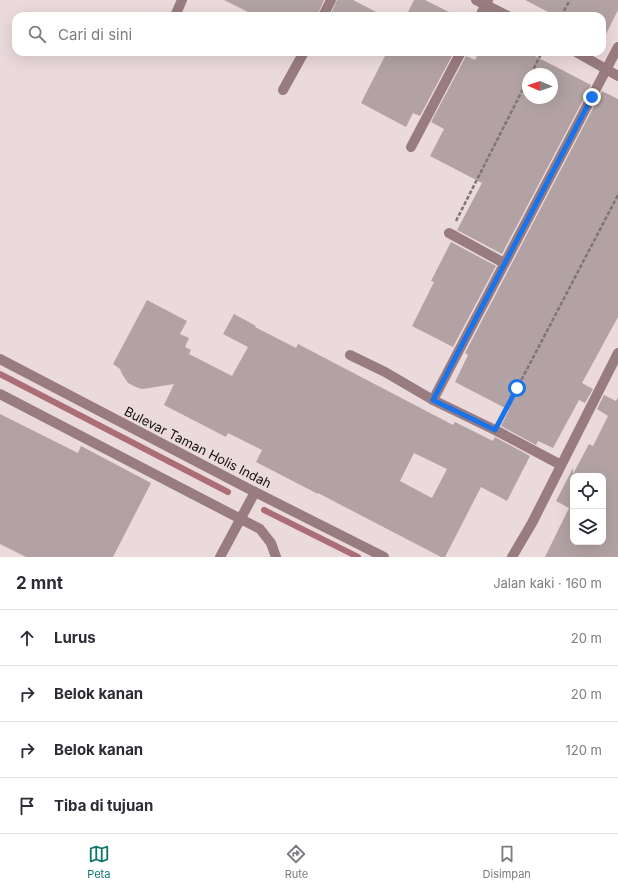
<!DOCTYPE html>
<html lang="id">
<head>
<meta charset="utf-8">
<style>
	:root { --surface:#fff; --page:#f7f7f7; --text:#2b2b33; --muted:#7c7c81; --line:#e1e1e2; --accent:#0f766e }
	body { margin:0; font-family:Inter,sans-serif; background:var(--page); color:var(--text) }
	.controls { position:absolute; right:12px; bottom:12px; display:grid; overflow:hidden; border-radius:8px; box-shadow:0 4px 16px #0002 }
	.controls button { width:36px; height:36px; display:grid; place-items:center; padding:0; border:0; border-bottom:1px solid var(--line); background:var(--surface); color:var(--text); font:20px sans-serif }
	.compass { position:absolute; left:522px; top:68px; width:36px; height:36px; border-radius:50%; background:var(--surface); box-shadow:0 4px 16px #0002; rotate:272deg }
	.stop { position:absolute; width:12px; height:12px; margin:-9px; border:3px solid #1a73e8; border-radius:50%; background:#fff }
	.stop.end { background:#1a73e8; border-color:#fff; box-shadow:0 1px 4px #0008 }
	.list { margin:0; padding:0; list-style:none }
	h2 { display:flex; justify-content:space-between; align-items:center; height:52px; margin:0; padding:0 16px; font-size:17px }
	h2 small { font-size:13px; font-weight:400; color:var(--muted) }
	.list li { display:grid; grid-template-columns:26px 1fr auto; gap:12px; align-items:center; box-sizing:border-box; height:56px; padding:0 16px; border-top:1px solid var(--line) }
	.list b { display:block; font-size:15px; white-space:nowrap }
	.list em { font-size:13px; font-style:normal; color:var(--muted) }
	.icon { flex:none; width:22px; height:22px; fill:none; stroke:currentColor; stroke-width:2; stroke-linecap:round; stroke-linejoin:round }
	.map { position:relative; flex:none; width:618px; height:557px; overflow:hidden }
	.search { position:absolute; background:var(--surface); box-shadow:0 4px 16px #0002; left:12px; right:12px; top:12px; height:44px; display:flex; align-items:center; gap:10px; box-sizing:border-box; padding:0 14px; border-radius:12px; color:var(--muted); font-size:15px }
	.sheet { height:276px; background:var(--surface) }
	nav { display:flex; justify-content:space-around; align-items:center; box-sizing:border-box; height:56px; border-top:1px solid var(--line); background:var(--surface); font-size:11px; color:var(--muted) }
	nav a { display:grid; justify-items:center; gap:2px }
	nav .on { color:var(--accent) }
	.map>svg:first-child { display:block }
	.lines { fill:none; stroke-linecap:round; stroke-linejoin:round }
	.stream { stroke:#ab6d76; stroke-width:6 }
	.building { fill:#b2a2a3; fill-rule:evenodd }
	.path { stroke:#807576; stroke-width:2.5; stroke-dasharray:4 2; stroke-linecap:butt }
	.minor { stroke:#997c80; stroke-width:10 }
	.route { stroke:#1a73e8; stroke-width:5 }
	.labels { text-anchor:middle; dominant-baseline:central; stroke-width:3; stroke-linejoin:round; paint-order:stroke }
	.street-label { font-size:13px; fill:#161011; stroke:#ebdadc }
</style>
</head>
<body>
<div class="map">
<svg width="618" height="557" viewBox="0 0 618 557">
	<rect width="100%" height="100%" fill="#ebdadc"/>
	<g class="lines">
		<g class="stream">
			<path d="M 0,374 L 228,492"/>
			<path d="M 264,510 L 358,557"/>
		</g>
	</g>
	<g class="building">
		<path d="M 224,0 L 324,0 L 317,16 L 256,16 Z"/>
		<path d="M 337,0 L 353,0 L 384,16 L 330,16 Z"/>
		<path d="M 414,0 L 425,0 L 457,16 L 406,16 Z"/>
		<path d="M 525,0 L 618,0 L 618,10 L 602,42 L 602,16 L 556,16 Z"/>
		<path d="M 387,52 L 454,52 L 420,116 L 413,113 L 406,127 L 361,103 Z"/>
		<path d="M 479,52 L 537,52 L 535,56 L 591,85 L 502,254 L 457,230 L 482,183 L 430,156 L 444,129 L 431,122 L 466,56 L 475,60 ZM 528,74 L 552,74 L 552,98 L 528,98 Z"/>
		<path d="M 602,91 L 618,99 L 618,317 L 582,383 L 593,389 L 585,403 L 579,400 L 553,448 L 538,441 L 536,445 L 501,426 L 509,410 L 455,382 L 468,355 L 465,353 Z"/>
		<path d="M 451,242 L 496,266 L 453,347 L 412,326 L 434,282 L 431,281 Z"/>
		<path d="M 147,300 L 187,321 L 180,334 L 189,338 L 185,347 L 191,350 L 189,354 L 232,376 L 248,347 L 223,334 L 234,314 L 256,326 L 255,327 L 296,348 L 298,344 L 453,425 L 455,422 L 493,441 L 495,437 L 530,456 L 507,501 L 481,487 L 445,557 L 441,557 L 318,493 L 318,494 L 256,462 L 262,450 L 228,433 L 226,437 L 164,405 L 174,384 L 143,389 L 138,388 L 128,383 L 122,374 L 120,369 L 113,364 ZM 414,453 L 447,469 L 432,498 L 400,481 Z"/>
		<path d="M 604,395 L 616,401 L 618,397 L 618,557 L 545,557 L 569,508 L 556,501 L 573,468 L 573,474 L 589,444 L 593,446 L 608,416 L 597,409 ZM 573,476 L 603,476 L 603,542 L 573,542 Z"/>
		<path d="M 0,414 L 78,453 L 81,446 L 151,483 L 113,557 L 26,557 L 0,544 Z"/>
	</g>
	<g class="lines">
		<g class="path">
			<path d="M 561,16 L 570,0"/>
			<path d="M 531,74 L 542,52"/>
			<path d="M 456,221 L 528,79"/>
			<path d="M 502,417 L 618,195"/>
		</g>
		<g class="minor">
			<path d="M 476,0 L 508,16"/>
			<path d="M 175,16 L 182,0"/>
			<path d="M 323,16 L 331,0"/>
			<path d="M 480,16 L 488,0"/>
			<path d="M 576,52 L 618,76"/>
			<path d="M 283,90 L 304,52"/>
			<path d="M 411,147 L 461,52"/>
			<path d="M 449,233 L 504,263"/>
			<path d="M 350,355 L 385,372 L 433,400 L 495,430 L 561,465"/>
			<path d="M 0,359 L 255,492 L 384,557"/>
			<path d="M 0,394 L 260,529 L 271,543 L 276,557"/>
			<path d="M 433,400 L 618,47"/>
			<path d="M 220,557 L 255,492"/>
			<path d="M 512,557 L 532,523 L 618,353"/>
		</g>
	</g>
	<g class="lines">
		<path class="route" d="M 517,388 L 495,430 L 433,400 L 592,97"/>
	</g>
	<g class="labels">
		<g class="street-label">
			<text transform="translate(198 447) rotate(27)">Bulevar Taman Holis Indah</text>
		</g>
	</g>
</svg>
<div class="controls">
<button><svg class="icon" aria-label="locate" viewBox="0 0 24 24"><circle cx="12" cy="12" r="6"/><path d="M12 2v4M12 18v4M2 12h4M18 12h4"/></svg></button>
<button><svg class="icon" aria-label="layers" viewBox="0 0 24 24"><path d="M12 4l9 5-9 5-9-5zM3 14l9 5 9-5"/></svg></button>
</div>
<svg class="compass" viewBox="-18 -18 36 36"><path d="M0-13l5 13h-10z" fill="#e53935"/><path d="M0 13l5-13h-10z" fill="#7c7c81"/></svg>
<div class="stop" style="left:517px;top:388px"></div>
<div class="stop end" style="left:592px;top:97px"></div>
<div class="search"><svg class="icon" aria-label="search" viewBox="0 0 24 24"><circle cx="10" cy="10" r="6"/><path d="M15 15l6 6"/></svg>Cari di sini</div>
</div>
<section class="sheet">
<h2>2 mnt<small>Jalan kaki · 160 m</small></h2>
<ul class="list">
<li><svg class="icon" aria-label="ahead" viewBox="0 0 24 24"><path d="M12 20V5M6 11l6-6 6 6"/></svg><div><b>Lurus</b></div><em>20 m</em></li>
<li><svg class="icon" aria-label="right" viewBox="0 0 24 24"><path d="M7 20v-9h11M14 6l5 5-5 5"/></svg><div><b>Belok kanan</b></div><em>20 m</em></li>
<li><svg class="icon" aria-label="right" viewBox="0 0 24 24"><path d="M7 20v-9h11M14 6l5 5-5 5"/></svg><div><b>Belok kanan</b></div><em>120 m</em></li>
<li><svg class="icon" aria-label="arrive" viewBox="0 0 24 24"><path d="M6 21V4h12l-3 4 3 4H6"/></svg><div><b>Tiba di tujuan</b></div></li>
</ul>
</section>
<nav>
<a class="on"><svg class="icon" aria-label="map" viewBox="0 0 24 24"><path d="M3 6l6-2 6 2 6-2v14l-6 2-6-2-6 2zM9 4v14M15 6v14"/></svg>Peta</a>
<a><svg class="icon" aria-label="directions" viewBox="0 0 24 24"><path d="M12 3l9 9-9 9-9-9zM9 14v-3h6M13 9l2 2-2 2"/></svg>Rute</a>
<a><svg class="icon" aria-label="saved" viewBox="0 0 24 24"><path d="M7 4h10v16l-5-4-5 4z"/></svg>Disimpan</a>
</nav>
</body>
</html>
